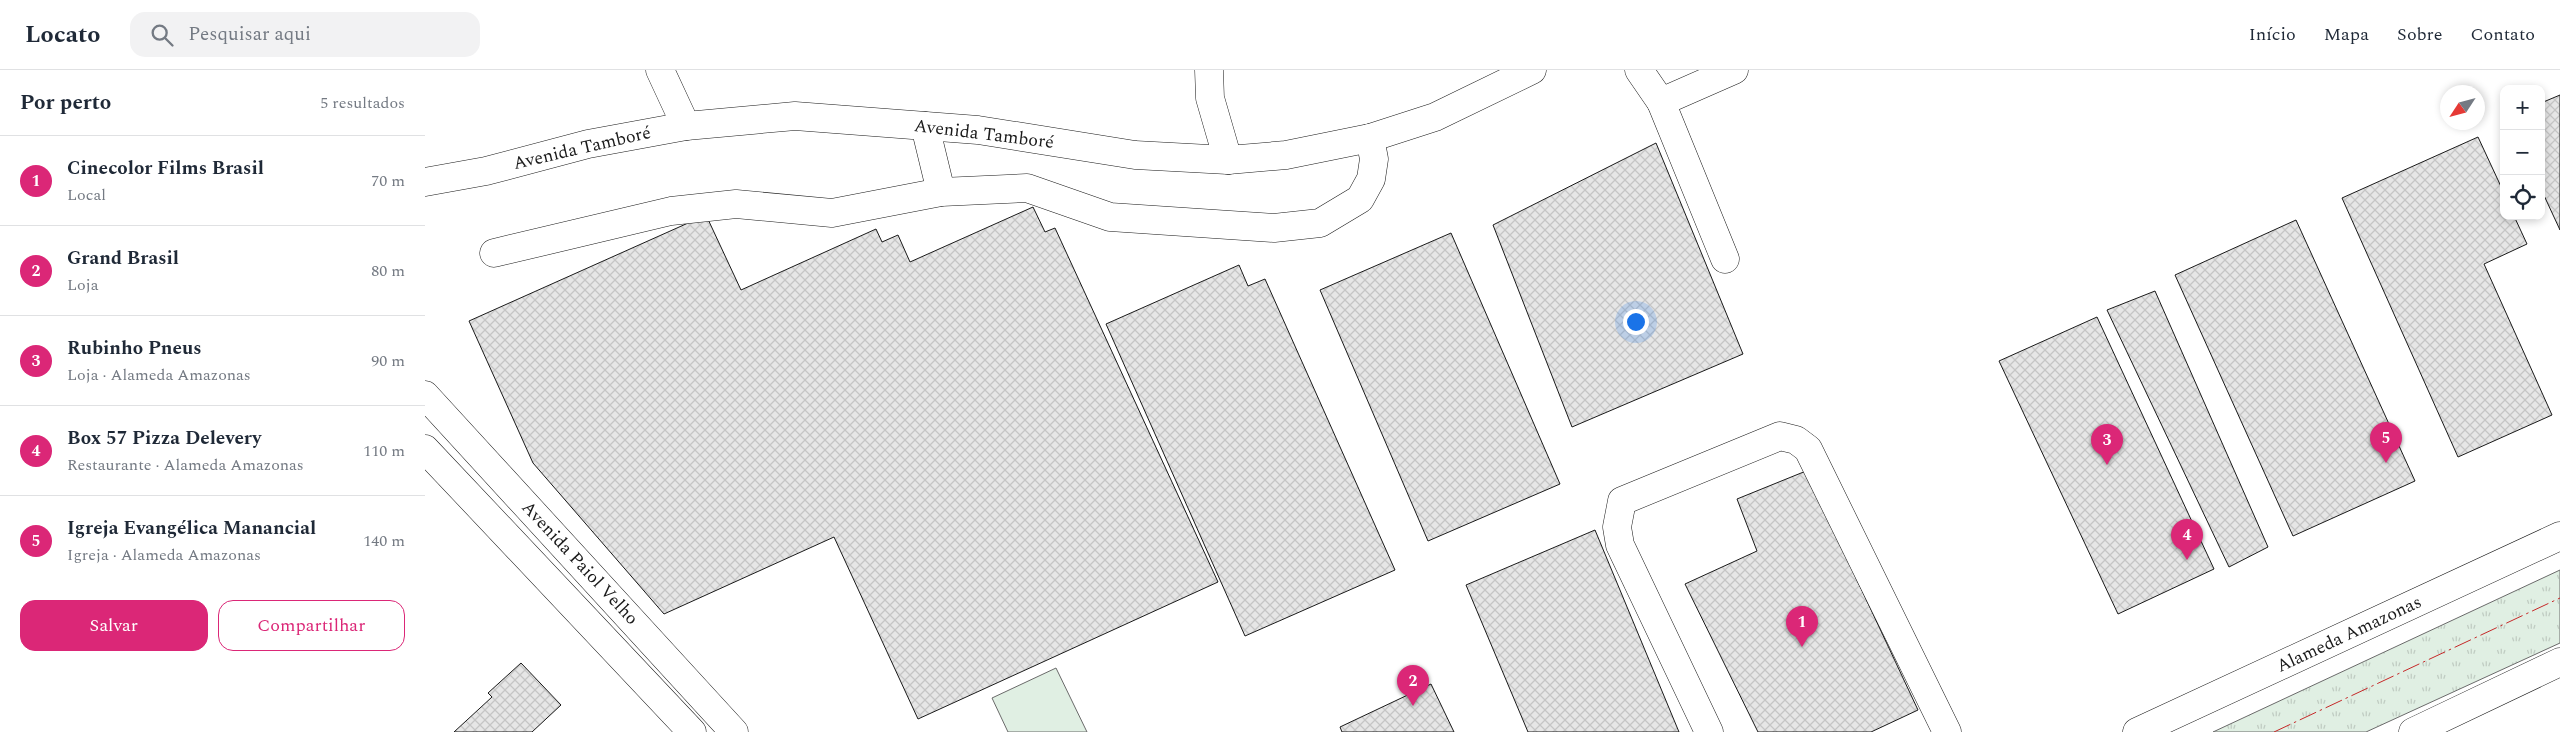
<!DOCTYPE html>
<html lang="pt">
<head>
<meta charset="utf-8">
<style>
	:root { --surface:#fff; --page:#f2f2f3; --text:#1f2937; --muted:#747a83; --line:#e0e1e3; --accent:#db2777 }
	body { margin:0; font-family:Spectral,serif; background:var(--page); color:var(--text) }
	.controls { position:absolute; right:15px; top:15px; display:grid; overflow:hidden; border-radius:10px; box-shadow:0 2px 8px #0003 }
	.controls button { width:45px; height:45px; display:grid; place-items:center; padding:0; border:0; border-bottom:1px solid var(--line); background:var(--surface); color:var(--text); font:25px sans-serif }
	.compass { position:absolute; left:2015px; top:15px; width:45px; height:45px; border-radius:50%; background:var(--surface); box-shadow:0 2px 8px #0003; rotate:234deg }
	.you { position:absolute; left:1210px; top:251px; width:18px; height:18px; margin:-12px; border:4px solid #fff; border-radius:50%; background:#1a73e8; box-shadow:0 0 0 8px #1a73e833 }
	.badge { display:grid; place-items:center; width:32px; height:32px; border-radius:50%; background:var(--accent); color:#fff; font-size:16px; font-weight:700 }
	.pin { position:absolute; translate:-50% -41px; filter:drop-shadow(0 1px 2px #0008) }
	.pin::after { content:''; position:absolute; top:26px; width:18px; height:15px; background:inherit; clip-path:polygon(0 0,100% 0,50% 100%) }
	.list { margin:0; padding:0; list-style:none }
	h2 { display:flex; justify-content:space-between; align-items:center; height:65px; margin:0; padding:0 20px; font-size:21px }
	h2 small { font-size:16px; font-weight:400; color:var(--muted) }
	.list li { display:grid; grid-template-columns:32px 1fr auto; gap:15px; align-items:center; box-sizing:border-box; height:90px; padding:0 20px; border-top:1px solid var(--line) }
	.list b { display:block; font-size:19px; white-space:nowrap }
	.list p { margin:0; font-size:16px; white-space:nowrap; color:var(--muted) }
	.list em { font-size:16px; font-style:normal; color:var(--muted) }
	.actions { display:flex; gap:10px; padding:15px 20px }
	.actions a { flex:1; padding:11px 0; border:1px solid var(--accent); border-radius:15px; text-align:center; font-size:18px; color:var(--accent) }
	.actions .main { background:var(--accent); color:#fff }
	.icon { flex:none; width:28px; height:28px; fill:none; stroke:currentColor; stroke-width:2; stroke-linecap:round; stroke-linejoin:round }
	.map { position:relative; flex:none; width:2135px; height:662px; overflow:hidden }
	header { display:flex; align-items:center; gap:30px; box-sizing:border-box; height:70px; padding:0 25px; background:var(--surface); border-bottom:1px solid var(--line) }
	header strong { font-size:24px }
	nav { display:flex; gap:28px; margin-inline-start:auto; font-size:18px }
	.search { width:350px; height:45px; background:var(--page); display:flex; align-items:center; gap:12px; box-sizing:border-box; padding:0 18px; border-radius:15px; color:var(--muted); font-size:19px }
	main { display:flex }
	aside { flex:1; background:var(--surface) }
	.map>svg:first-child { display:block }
	.grass { fill:url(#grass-tufts); stroke:#6a6a6a }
	.park { fill:#e0efe3; stroke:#6a6a6a }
	.building { fill:url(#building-cross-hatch); stroke:#1a1a1a }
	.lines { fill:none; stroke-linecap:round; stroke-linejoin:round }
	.minor-casing { stroke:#1a1a1a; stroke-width:29 }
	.major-casing { stroke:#1a1a1a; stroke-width:29 }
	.minor { stroke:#fff; stroke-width:28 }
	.major { stroke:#fff; stroke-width:28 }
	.power { stroke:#c62828; stroke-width:1; stroke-dasharray:18 4 2.5 4; stroke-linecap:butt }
	.labels { text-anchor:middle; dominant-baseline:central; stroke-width:4; stroke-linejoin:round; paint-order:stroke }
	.street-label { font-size:18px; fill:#1a1a1a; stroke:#fff }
</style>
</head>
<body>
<header>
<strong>Locato</strong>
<div class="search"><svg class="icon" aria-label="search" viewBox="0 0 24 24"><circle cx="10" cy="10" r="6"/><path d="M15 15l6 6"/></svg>Pesquisar aqui</div>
<nav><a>Início</a><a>Mapa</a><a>Sobre</a><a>Contato</a></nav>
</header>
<main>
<aside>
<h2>Por perto<small>5 resultados</small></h2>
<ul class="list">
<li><span class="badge">1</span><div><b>Cinecolor Films Brasil</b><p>Local</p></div><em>70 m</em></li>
<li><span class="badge">2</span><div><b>Grand Brasil</b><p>Loja</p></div><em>80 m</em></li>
<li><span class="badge">3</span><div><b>Rubinho Pneus</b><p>Loja · Alameda Amazonas</p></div><em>90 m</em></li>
<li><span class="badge">4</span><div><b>Box 57 Pizza Delevery</b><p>Restaurante · Alameda Amazonas</p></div><em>110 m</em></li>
<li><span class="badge">5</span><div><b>Igreja Evangélica Manancial</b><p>Igreja · Alameda Amazonas</p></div><em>140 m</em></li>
</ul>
<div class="actions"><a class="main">Salvar</a><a>Compartilhar</a></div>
</aside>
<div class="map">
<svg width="2135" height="662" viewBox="0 0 2135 662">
	<defs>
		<pattern id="grass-tufts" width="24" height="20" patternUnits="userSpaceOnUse" patternTransform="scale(1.25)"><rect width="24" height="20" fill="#e0efe3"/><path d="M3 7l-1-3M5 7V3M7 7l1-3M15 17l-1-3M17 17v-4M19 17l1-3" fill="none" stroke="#c0ccc2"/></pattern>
		<pattern id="building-cross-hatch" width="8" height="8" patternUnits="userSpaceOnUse" patternTransform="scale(1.25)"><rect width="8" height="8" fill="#e6e6e6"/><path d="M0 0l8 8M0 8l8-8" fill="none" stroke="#c5c5c5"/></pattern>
	</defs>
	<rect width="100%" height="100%" fill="#fff"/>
	<path class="grass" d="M 2135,500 L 2135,573 L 1941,662 L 1788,662 Z"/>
	<path class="park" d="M 631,598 L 662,662 L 583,662 L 567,628 Z"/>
	<g class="building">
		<path d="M 2135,25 L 2135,160 L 2116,119 L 2116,33 Z"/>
		<path d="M 2053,67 L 2079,123 L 2079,146 L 2089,146 L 2102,174 L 2059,194 L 2127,345 L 2033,387 L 1917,128 Z"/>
		<path d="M 1231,73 L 1318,284 L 1147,357 L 1068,155 Z"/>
		<path d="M 608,137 L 620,162 L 630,158 L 793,512 L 493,649 L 409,467 L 239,544 L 108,393 L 44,251 L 281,145 L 316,220 L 451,159 L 457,172 L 473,165 L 485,192 Z"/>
		<path d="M 1871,150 L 1990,411 L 1868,466 L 1750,205 Z"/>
		<path d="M 1026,163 L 1135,414 L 1003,471 L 895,220 Z"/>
		<path d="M 814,195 L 823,216 L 840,209 L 970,500 L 820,566 L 681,254 Z"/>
		<path d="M 1730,221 L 1843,477 L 1804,497 L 1682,240 Z"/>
		<path d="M 1672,247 L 1789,499 L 1693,544 L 1574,291 Z"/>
		<path d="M 1381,401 L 1493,640 L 1446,662 L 1333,662 L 1260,514 L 1332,481 L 1312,429 Z"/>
		<path d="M 1170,460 L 1254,662 L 1103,662 L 1041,515 Z"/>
		<path d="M 96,593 L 136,635 L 107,662 L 29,662 L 67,627 L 63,623 Z"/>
		<path d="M 1006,614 L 1029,662 L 917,662 L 915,657 Z"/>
	</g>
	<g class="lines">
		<g class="minor-casing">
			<g id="minor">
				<path d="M 235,0 L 261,56"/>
				<path d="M 784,0 L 785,28 L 803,90"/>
				<path d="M 1214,0 L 1236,32 L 1309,0"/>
				<path d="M 1236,32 L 1300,189"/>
				<path d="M 500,56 L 516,122"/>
				<path d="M 0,112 L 61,101 L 163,74 L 261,56 L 370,46 L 553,60 L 710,85 L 803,90 L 861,85 L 945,68 L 1010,47 L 1107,0"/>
				<path d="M 69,183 L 246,141 L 311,134 L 407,143 L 516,122 L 602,118 L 685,147 L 849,158 L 895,153 L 935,129 L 946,109 L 949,89 L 945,68"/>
				<path d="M 1284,662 L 1195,475 L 1192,457 L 1197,431 L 1355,366 L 1371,370 L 1383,379 L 1522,662"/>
			</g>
		</g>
		<g class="major-casing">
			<g id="major">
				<path d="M 0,325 L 309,662"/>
				<path d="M 0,379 L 267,662"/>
				<path d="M 1712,662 L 2135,466"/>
				<path d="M 1988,662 L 2135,592"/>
			</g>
		</g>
		<use href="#minor" class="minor"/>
		<use href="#major" class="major"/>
		<path class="power" d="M 1849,662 L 2135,528"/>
	</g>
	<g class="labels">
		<g class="street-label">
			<text transform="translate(559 64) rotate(7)">Avenida Tamboré</text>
			<text transform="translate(157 78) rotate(-13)">Avenida Tamboré</text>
			<text transform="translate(155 493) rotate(47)">Avenida Paiol Velho</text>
			<text transform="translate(1924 564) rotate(-25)">Alameda Amazonas</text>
		</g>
	</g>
</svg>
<div class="controls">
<button>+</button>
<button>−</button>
<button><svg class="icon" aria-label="locate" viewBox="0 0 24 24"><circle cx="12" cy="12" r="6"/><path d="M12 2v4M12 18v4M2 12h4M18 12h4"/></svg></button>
</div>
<svg class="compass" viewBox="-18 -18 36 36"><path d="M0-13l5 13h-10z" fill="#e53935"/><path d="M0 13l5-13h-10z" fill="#747a83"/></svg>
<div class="you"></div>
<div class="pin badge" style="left:1377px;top:577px">1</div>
<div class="pin badge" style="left:988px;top:636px">2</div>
<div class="pin badge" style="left:1682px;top:395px">3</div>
<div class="pin badge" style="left:1762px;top:490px">4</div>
<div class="pin badge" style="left:1961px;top:393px">5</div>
</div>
</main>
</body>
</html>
